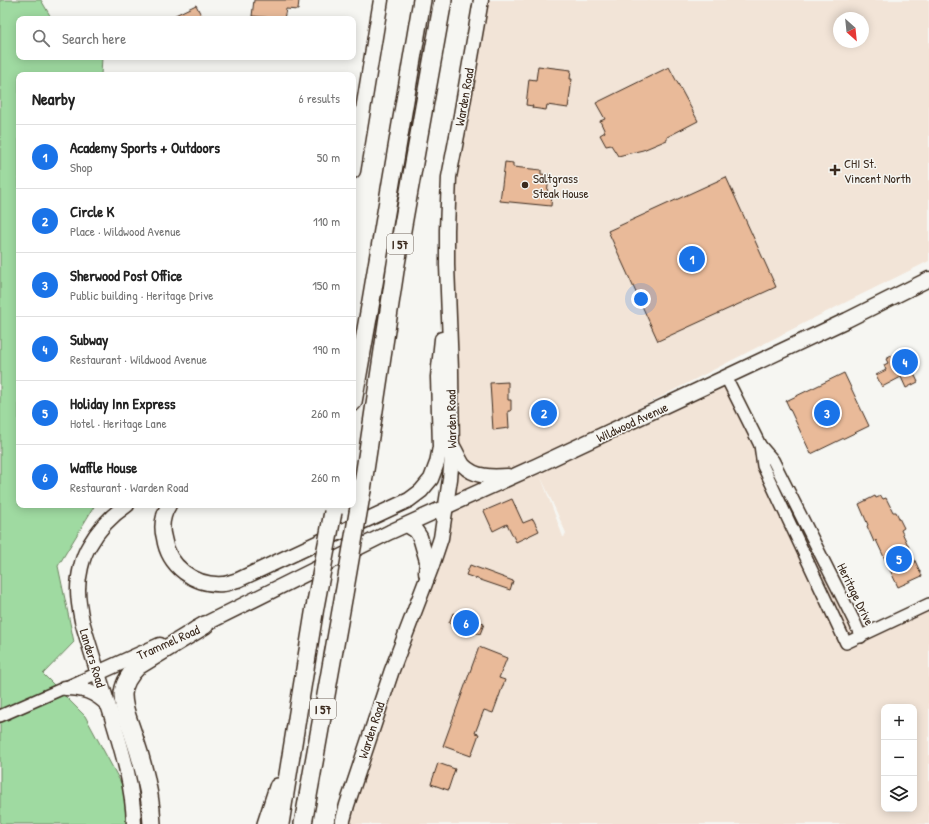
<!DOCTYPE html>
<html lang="en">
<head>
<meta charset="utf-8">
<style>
	:root { --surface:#fff; --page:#f6f6f6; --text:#222; --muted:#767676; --line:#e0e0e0; --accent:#1a73e8 }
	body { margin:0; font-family:"Patrick Hand",sans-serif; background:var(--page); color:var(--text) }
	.controls { position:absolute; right:12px; bottom:12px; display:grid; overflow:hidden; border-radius:8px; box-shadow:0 2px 10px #0003 }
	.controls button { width:36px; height:36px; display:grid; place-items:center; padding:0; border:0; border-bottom:1px solid var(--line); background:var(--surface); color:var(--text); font:20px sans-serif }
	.compass { position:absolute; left:833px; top:12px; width:36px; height:36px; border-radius:50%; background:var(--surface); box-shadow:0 2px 10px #0003; rotate:153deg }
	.you { position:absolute; left:641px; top:299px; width:14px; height:14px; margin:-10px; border:3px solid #fff; border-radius:50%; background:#1a73e8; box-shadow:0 0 0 6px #1a73e833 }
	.badge { display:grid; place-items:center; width:26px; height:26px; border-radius:50%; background:var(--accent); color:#fff; font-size:13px; font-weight:700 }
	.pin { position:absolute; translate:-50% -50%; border:2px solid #fff; box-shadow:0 1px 4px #0006 }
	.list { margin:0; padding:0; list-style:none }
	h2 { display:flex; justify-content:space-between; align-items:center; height:52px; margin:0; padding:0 16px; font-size:17px }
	h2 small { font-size:13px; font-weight:400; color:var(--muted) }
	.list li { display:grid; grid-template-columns:26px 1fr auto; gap:12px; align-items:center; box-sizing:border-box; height:64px; padding:0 16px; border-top:1px solid var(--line) }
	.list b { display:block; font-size:15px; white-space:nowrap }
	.list p { margin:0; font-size:13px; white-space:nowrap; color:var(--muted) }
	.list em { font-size:13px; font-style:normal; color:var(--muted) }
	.icon { flex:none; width:22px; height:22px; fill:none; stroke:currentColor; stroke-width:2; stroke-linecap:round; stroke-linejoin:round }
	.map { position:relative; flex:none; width:929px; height:824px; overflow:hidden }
	.search { position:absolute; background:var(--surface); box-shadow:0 2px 10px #0003; left:16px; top:16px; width:340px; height:44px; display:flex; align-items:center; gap:10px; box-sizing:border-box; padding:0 14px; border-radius:8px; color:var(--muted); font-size:15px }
	.panel { position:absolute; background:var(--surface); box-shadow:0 2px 10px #0003; left:16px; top:72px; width:340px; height:436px; border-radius:8px }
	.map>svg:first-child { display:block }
	.built { fill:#f2e4d7; fill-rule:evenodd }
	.green { fill:#9fdaa1; stroke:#6d8260 }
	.building { fill:#e9ba99; stroke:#3b2a1e }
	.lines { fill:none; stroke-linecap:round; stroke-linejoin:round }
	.minor-casing { stroke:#3b2a1e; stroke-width:14 }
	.major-casing { stroke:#3b2a1e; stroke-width:17 }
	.highway-casing { stroke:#3b2a1e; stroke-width:20 }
	.minor { stroke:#f6f6f2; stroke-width:11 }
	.major { stroke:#f6f6f2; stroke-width:14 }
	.highway { stroke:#f6f6f2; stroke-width:17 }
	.highway-bridge-casing { stroke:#3b2a1e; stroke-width:20; stroke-linecap:butt }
	.highway-bridge { stroke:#f6f6f2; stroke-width:17 }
	.poi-dot { fill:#3b2a1e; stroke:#f6f6f2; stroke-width:1.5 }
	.labels { text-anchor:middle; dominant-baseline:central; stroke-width:3; stroke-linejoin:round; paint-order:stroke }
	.shield { fill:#f6f6f2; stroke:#73675e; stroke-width:1 }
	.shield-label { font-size:12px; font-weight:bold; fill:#3b2a1e }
	.street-label { font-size:13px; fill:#3b2a1e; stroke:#f6f6f2 }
	.poi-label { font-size:13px; fill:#3b2a1e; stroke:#f6f6f2; text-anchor:start }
</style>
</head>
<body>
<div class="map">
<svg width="929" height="824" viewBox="0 0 929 824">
	<rect width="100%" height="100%" fill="#f6f6f2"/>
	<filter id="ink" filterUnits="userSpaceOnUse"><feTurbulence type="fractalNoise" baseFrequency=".025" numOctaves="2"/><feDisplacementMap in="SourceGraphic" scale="8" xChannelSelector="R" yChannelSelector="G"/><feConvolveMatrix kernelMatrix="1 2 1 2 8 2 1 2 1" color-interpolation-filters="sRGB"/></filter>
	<g filter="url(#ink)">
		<path class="built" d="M 486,0 L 929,0 L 929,261 L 816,317 L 456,502 L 726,377 L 860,636 L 929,604 L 929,824 L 345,824 L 446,507 L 447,230 ZM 839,18 L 863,18 L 863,42 L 839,42 ZM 541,477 L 566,533 L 564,537 L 563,537 ZM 884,707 L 914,707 L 914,809 L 884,809 Z"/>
		<path class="green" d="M 0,0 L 41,0 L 52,19 L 19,19 L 19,57 L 102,57 L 101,75 L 19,75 L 19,505 L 95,505 L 58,566 L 74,642 L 43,674 L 85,716 L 134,807 L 132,824 L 0,824 Z"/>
		<g class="building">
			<path d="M 254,0 L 299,0 L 298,10 L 286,9 L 284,19 L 252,16 Z"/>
			<path d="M 196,5 L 203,19 L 167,19 Z"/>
			<path d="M 538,66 L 571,70 L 570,79 L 572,79 L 568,108 L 547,105 L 546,110 L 532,108 L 533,106 L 526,105 L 529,79 L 536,80 Z"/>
			<path d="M 669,67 L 698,121 L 667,137 L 667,140 L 643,150 L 618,156 L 611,145 L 606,146 L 600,135 L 605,132 L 600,121 L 605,119 L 596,103 Z"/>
			<path d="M 505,162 L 513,163 L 513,167 L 541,170 L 541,174 L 549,175 L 547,194 L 552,195 L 551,206 L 500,201 Z"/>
			<path d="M 726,177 L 776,287 L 658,341 L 608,231 Z"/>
			<path d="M 893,355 L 895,360 L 905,355 L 918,382 L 906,388 L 901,377 L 882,387 L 876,375 L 886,370 L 884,365 L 888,363 L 886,359 Z"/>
			<path d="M 844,373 L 869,426 L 811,454 L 786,401 Z"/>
			<path d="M 508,382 L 508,400 L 511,400 L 511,411 L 508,411 L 509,428 L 493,430 L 490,383 Z"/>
			<path d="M 540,404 L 547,404 L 548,421 L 541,422 Z"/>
			<path d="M 875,496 L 876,498 L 881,496 L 883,499 L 886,498 L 893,512 L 896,512 L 904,528 L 901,530 L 922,576 L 898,587 L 876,540 L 874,542 L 867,526 L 868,525 L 859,504 Z"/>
			<path d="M 512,499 L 523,523 L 533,519 L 539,531 L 516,542 L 507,524 L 493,531 L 484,511 Z"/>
			<path d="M 470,565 L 513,581 L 510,590 L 466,575 Z"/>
			<path d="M 453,613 L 484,624 L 480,634 L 449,623 Z"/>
			<path d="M 479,647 L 507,658 L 499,678 L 505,680 L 493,713 L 484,710 L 475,733 L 479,734 L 471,756 L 443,746 Z"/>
			<path d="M 438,763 L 455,769 L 448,790 L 431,784 Z"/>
		</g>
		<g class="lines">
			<g class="minor-casing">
				<g id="minor">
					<path d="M 726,377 L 760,445 L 773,460 L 855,623 L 861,637"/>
					<path d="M 760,445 L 763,466 L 846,643 L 929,604"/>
					<path d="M 0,716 L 98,673"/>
				</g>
			</g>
			<g class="major-casing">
				<g id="major">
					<path d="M 353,171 L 381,0"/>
					<path d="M 452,445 C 456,451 459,459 463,465 C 475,478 493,477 508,476"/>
					<path d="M 127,505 C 112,515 98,530 89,546 C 82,557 78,577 78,590 C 78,601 80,611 82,621 C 91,652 101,683 111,714 C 122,750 133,786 134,824"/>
					<path d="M 169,505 C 167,508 165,512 164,516 C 162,523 162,531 164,538 C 168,566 194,586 223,584 C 228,584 233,581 238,580 L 409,500 L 421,491 L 431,479 L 437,463 L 440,447 L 438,377 L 442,339"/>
					<path d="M 407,525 L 416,531 L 420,537 L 427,561 L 426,573"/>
					<path d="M 195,629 L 390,532 L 536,466 L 726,377 L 847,320 L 929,279"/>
					<path d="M 98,673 L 160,645"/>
					<path d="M 65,688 C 83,688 95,692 108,705"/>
					<path d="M 342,824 L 347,805 L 392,670 L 431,568 L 441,538 L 450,479 L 452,456 L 451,370 L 447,265 L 447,230 L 449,177 L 461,115 L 481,0"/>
				</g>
			</g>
			<g class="highway-casing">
				<g id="highway">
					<path d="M 353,402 L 371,301 L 422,0"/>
					<path d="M 362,490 L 396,264 L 443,0"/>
					<path d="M 152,824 C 151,793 143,763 133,734 C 129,721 123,709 123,695 C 123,684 130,674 138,666 L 205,625"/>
					<path d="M 266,824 L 278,787"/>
					<path d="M 280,824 L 315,607"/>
					<path d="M 303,824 L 344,594"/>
				</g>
			</g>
			<use href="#minor" class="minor"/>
			<use href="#major" class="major"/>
			<use href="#highway" class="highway"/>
			<g class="highway-bridge-casing">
				<g id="highway-bridge">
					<path d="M 344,594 L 362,490"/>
					<path d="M 315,607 L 333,512"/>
				</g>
			</g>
			<use href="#highway-bridge" class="highway-bridge"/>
		</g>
	</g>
	<g class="poi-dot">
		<path d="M833 164h4v4h4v4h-4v4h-4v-4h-4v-4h4z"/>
		<circle cx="525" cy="185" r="4"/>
	</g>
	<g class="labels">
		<g class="shield">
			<rect x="387" y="234" width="26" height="20" rx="3"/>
			<rect x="310" y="699" width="26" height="20" rx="3"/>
		</g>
		<g class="shield-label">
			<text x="400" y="244">I 57</text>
			<text x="323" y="709">I 57</text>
		</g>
		<g class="street-label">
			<text transform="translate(464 97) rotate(-80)">Warden Road</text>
			<text transform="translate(451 419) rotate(-91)">Warden Road</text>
			<text transform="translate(632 422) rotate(-25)">Wildwood Avenue</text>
			<text transform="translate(856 594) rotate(64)">Heritage Drive</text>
			<text transform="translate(168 642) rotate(-24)">Trammel Road</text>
			<text transform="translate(93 658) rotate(73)">Landers Road</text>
			<text transform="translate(371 730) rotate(-72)">Warden Road</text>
		</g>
		<g class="poi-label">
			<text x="844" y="163">CHI St.<tspan x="844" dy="15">Vincent North</tspan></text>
			<text x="533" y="178">Saltgrass<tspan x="533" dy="15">Steak House</tspan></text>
		</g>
	</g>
</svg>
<div class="controls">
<button>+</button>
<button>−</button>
<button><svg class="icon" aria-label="layers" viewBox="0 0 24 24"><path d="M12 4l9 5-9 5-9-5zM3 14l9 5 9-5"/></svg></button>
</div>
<svg class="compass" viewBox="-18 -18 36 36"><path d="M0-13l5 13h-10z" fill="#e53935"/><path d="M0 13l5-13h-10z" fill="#767676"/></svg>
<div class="you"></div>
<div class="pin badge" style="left:692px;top:259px">1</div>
<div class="pin badge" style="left:544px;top:413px">2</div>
<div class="pin badge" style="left:827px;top:413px">3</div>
<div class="pin badge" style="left:905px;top:362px">4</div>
<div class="pin badge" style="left:899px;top:559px">5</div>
<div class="pin badge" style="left:466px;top:623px">6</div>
<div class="search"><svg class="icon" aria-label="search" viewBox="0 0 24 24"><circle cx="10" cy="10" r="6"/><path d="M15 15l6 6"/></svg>Search here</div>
<section class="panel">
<h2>Nearby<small>6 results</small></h2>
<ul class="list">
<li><span class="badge">1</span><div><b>Academy Sports + Outdoors</b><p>Shop</p></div><em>50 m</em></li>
<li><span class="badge">2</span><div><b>Circle K</b><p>Place · Wildwood Avenue</p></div><em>110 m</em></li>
<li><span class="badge">3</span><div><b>Sherwood Post Office</b><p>Public building · Heritage Drive</p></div><em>150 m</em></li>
<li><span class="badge">4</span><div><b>Subway</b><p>Restaurant · Wildwood Avenue</p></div><em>190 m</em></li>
<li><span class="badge">5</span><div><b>Holiday Inn Express</b><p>Hotel · Heritage Lane</p></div><em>260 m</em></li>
<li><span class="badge">6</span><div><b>Waffle House</b><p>Restaurant · Warden Road</p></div><em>260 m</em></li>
</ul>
</section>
</div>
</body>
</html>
